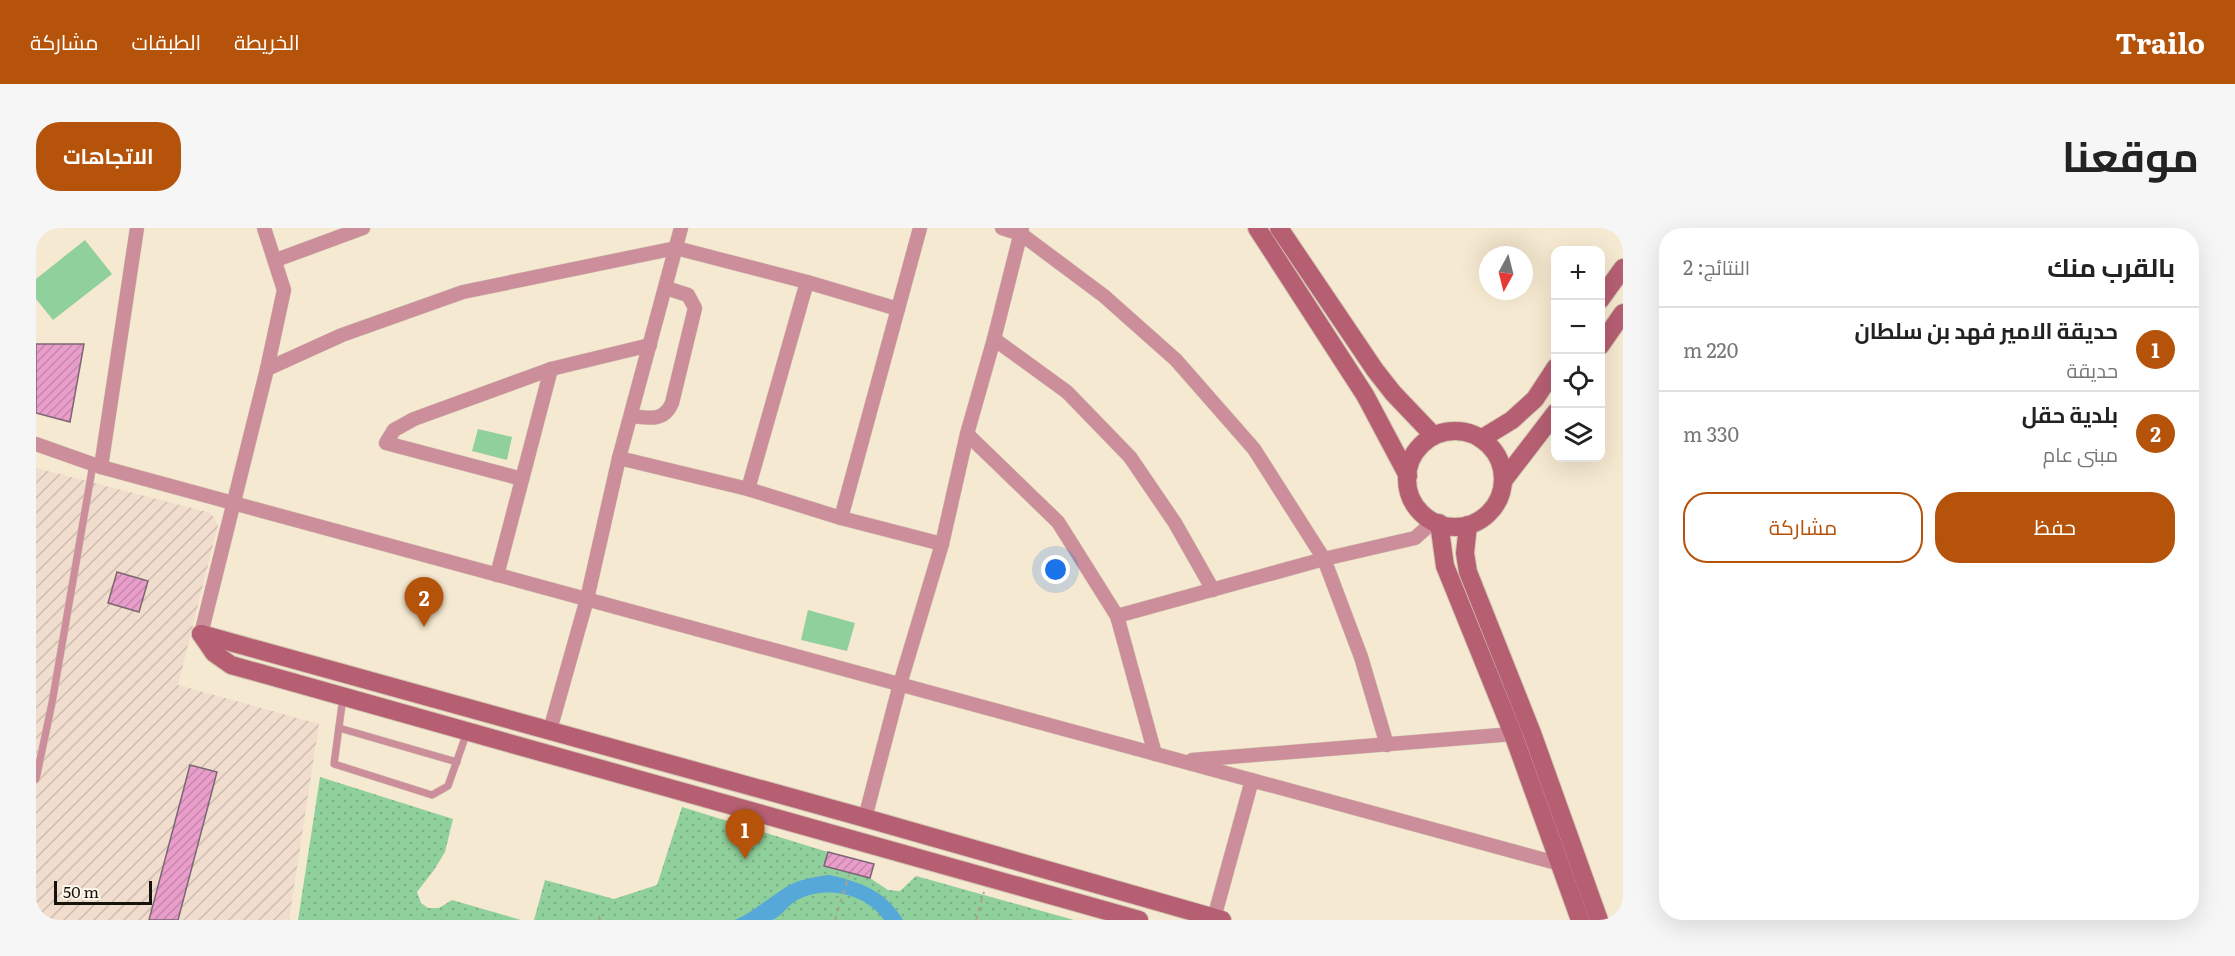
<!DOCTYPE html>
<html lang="ar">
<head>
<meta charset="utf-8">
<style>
	:root { --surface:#fff; --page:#f6f6f6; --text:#222; --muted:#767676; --line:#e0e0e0; --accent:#b45309 }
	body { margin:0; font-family:Literata,Cairo,serif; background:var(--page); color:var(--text); direction:rtl }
	.controls { position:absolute; right:18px; top:18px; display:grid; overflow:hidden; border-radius:12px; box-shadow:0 6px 24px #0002 }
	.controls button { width:54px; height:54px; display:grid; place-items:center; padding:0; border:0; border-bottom:2px solid var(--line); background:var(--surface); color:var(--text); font:30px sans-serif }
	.compass { position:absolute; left:1443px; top:18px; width:54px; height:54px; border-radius:50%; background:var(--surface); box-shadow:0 6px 24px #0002; rotate:187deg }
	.scale { position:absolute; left:18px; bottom:15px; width:98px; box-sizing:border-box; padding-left:6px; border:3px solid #17120a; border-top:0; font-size:16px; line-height:21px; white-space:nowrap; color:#17120a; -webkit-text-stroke:4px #fff7e9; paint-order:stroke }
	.you { position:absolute; left:1020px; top:342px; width:21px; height:21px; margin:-15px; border:4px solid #fff; border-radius:50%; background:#1a73e8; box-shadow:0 0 0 9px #1a73e833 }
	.badge { display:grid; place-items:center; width:39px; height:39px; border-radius:50%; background:var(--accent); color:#fff; font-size:20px; font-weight:700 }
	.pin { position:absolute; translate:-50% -50px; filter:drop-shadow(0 2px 3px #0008) }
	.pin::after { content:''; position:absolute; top:32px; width:21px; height:18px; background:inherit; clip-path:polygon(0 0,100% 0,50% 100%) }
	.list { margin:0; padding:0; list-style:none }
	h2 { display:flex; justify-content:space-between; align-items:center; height:78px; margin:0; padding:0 24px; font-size:26px }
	h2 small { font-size:20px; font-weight:400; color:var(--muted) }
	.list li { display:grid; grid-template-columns:39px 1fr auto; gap:18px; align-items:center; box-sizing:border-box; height:84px; padding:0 24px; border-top:2px solid var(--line) }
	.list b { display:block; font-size:22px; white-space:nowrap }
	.list p { margin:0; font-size:20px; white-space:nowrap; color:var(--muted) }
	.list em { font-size:20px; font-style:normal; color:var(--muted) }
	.actions { display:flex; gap:12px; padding:18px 24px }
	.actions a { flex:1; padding:14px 0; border:2px solid var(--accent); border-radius:24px; text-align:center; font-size:21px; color:var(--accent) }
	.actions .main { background:var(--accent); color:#fff }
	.icon { flex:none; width:33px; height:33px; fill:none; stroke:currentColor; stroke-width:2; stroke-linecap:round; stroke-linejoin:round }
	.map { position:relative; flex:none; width:1587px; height:692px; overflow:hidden; direction:ltr; border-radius:24px }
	header { display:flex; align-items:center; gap:36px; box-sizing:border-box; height:84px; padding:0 30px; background:var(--accent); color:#fff }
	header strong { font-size:28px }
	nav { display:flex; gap:33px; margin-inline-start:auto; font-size:21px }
	.intro { display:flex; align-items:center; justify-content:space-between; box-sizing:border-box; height:144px; padding:0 36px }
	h1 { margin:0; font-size:42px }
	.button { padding:15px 27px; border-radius:24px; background:var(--accent); color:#fff; font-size:21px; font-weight:700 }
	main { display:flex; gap:36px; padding:0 36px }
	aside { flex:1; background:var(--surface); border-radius:24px; box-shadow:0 6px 24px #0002 }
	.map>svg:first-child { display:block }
	.industrial { fill:url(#industrial-furrows) }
	.grass { fill:#90d09c }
	.park { fill:url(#park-dots) }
	.water { fill:#55a8d8 }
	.building { fill:url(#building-hatch); stroke:#7c6673; stroke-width:1.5 }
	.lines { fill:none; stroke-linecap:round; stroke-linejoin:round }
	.lane-casing { stroke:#d2c7b1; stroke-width:8 }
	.street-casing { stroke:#d2c7b1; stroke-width:15 }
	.secondary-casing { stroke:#d2c7b1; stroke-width:20 }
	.path { stroke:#aca18f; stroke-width:2; stroke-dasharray:4.5 4.5; stroke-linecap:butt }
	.lane { stroke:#cb8e9a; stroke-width:7 }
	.street { stroke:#cb8e9a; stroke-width:14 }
	.secondary { stroke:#b65f73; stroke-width:18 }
</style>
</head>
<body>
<header>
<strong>Trailo</strong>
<nav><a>الخريطة</a><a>الطبقات</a><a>مشاركة</a></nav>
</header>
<div class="intro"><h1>موقعنا</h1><a class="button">الاتجاهات</a></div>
<main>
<aside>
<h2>بالقرب منك<small>النتائج: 2</small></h2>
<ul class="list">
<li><span class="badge">1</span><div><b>حديقة الامير فهد بن سلطان</b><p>حديقة</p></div><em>220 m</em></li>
<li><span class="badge">2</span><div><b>بلدية حقل</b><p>مبنى عام</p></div><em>330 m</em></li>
</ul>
<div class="actions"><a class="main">حفظ</a><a>مشاركة</a></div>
</aside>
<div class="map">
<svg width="1587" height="692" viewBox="0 0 1587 692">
	<defs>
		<pattern id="industrial-furrows" width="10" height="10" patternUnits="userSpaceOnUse" patternTransform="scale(1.5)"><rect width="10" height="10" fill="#f0ddcd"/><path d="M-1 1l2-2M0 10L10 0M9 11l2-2" fill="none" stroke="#cdbdaf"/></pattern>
		<pattern id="park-dots" width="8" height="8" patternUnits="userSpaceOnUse" patternTransform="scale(1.5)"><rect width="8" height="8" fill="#90d09c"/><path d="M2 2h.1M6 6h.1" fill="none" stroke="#7bb285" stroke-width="1.8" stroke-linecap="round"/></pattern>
		<pattern id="building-hatch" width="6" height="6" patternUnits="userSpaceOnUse" patternTransform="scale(1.5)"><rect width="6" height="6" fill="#e89dcb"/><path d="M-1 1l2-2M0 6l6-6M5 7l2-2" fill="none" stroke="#c686ad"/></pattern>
	</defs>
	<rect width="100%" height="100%" fill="#f6e9d1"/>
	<path class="industrial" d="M 0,240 L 175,285 L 182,297 L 142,457 L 283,496 L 253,692 L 0,692 Z"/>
	<g class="grass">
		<path d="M 49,12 L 76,46 L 17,92 L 0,71 L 0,51 Z"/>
		<path d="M 442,201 L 476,209 L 471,232 L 436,223 Z"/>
		<path d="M 772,382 L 819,395 L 811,423 L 765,412 Z"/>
	</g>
	<g class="park">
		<path d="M 284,549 L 417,591 L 409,624 L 398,642 L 381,664 L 385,675 L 392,680 L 403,680 L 416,672 L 485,692 L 262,692 Z"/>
		<path d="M 646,579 L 792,624 L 788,638 L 834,650 L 852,662 L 864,663 L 880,648 L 1038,692 L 498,692 L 509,652 L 578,671 L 621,657 Z"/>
	</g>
	<path class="water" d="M 793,647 C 825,654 850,663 867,692 L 848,692 C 830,665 789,657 761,672 C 752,677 745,689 736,692 C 725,692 709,692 699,692 C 718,684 733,669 752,658 C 764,651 779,649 793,647 Z"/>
	<g class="building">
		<path d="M 0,116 L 48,116 L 34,194 L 0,185 Z"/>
		<path d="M 81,344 L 112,353 L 103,384 L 72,375 Z"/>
		<path d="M 154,537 L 181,544 L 142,692 L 113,692 Z"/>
		<path d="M 792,624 L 838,636 L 834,650 L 788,638 Z"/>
	</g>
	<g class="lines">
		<g class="lane-casing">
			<g id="lane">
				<path d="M 307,469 L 298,536 L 396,567 L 412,558 L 431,504"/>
				<path d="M 303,500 L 421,534"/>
				<path d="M 0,551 L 16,475 L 57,236"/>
			</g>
		</g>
		<g class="street-casing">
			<g id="street">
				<path d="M 966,0 L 985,6 L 1068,68 L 1140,132 L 1218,221 L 1288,331 L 1325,429 L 1351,517"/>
				<path d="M 240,32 L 327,0"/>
				<path d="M 958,111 L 1031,164 L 1094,229 L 1139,295 L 1177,362"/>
				<path d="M 231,141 L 306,107 L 427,64 L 640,20 L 771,54"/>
				<path d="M 595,188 C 613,190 628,194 636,175 L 659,80 L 652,67 L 630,60"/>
				<path d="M 931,206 L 1022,294 L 1081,388 L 1119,526"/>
				<path d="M 0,216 L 65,239 L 1524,636"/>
				<path d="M 583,230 L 712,261 L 805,290 L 906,316"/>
				<path d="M 65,239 L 101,0"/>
				<path d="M 486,251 L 350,215 L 358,202 L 378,191 L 515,141 L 614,117"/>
				<path d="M 712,261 L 771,54 L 862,81"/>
				<path d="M 805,290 L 884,0"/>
				<path d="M 461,347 L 515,141"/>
				<path d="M 1081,388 L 1288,331 L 1379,310 L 1389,301 L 1394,291"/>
				<path d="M 165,406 L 231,141 L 248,62 L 228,0"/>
				<path d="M 514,502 L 551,371 L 583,230 L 645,0"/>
				<path d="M 1156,532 L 1477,506"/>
				<path d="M 829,590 L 864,456 L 906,316 L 931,206 L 958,111 L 986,0"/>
				<path d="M 1178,690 L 1216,552"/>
			</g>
		</g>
		<g class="secondary-casing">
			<g id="secondary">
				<path d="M 1221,0 L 1329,167 L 1372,248"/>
				<path d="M 1243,0 L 1339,142 L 1357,165 L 1398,208"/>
				<path d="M 1564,72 L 1587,40"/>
				<path d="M 1564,118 L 1587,85"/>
				<circle cx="1419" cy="251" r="48"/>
				<path d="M 1445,211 L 1476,192 L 1499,171 L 1520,139"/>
				<path d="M 1467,253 L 1520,184"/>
				<path d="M 1403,295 L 1409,338 L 1477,506 L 1544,692"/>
				<path d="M 1432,297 L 1429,325 L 1432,344 L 1496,505 L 1563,692"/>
				<path d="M 165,406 L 829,590 L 1186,692"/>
				<path d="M 165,406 L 178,425 L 195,437 L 1103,692"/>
			</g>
		</g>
		<g class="path">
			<path d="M 563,688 L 564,692"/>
			<path d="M 799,692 L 813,647"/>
			<path d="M 940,692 L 948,664"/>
		</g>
		<use href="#lane" class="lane"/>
		<use href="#street" class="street"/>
		<use href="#secondary" class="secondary"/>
	</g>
</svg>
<div class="controls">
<button>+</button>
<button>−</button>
<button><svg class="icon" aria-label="locate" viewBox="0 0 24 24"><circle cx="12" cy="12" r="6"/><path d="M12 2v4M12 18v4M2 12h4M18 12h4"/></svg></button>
<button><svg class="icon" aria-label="layers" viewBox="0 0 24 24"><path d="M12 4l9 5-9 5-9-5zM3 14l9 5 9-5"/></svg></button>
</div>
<svg class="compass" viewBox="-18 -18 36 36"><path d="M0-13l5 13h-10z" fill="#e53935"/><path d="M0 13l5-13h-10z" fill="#767676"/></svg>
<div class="scale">50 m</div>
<div class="you"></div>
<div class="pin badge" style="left:709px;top:631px">1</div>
<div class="pin badge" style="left:388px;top:399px">2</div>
</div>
</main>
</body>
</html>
